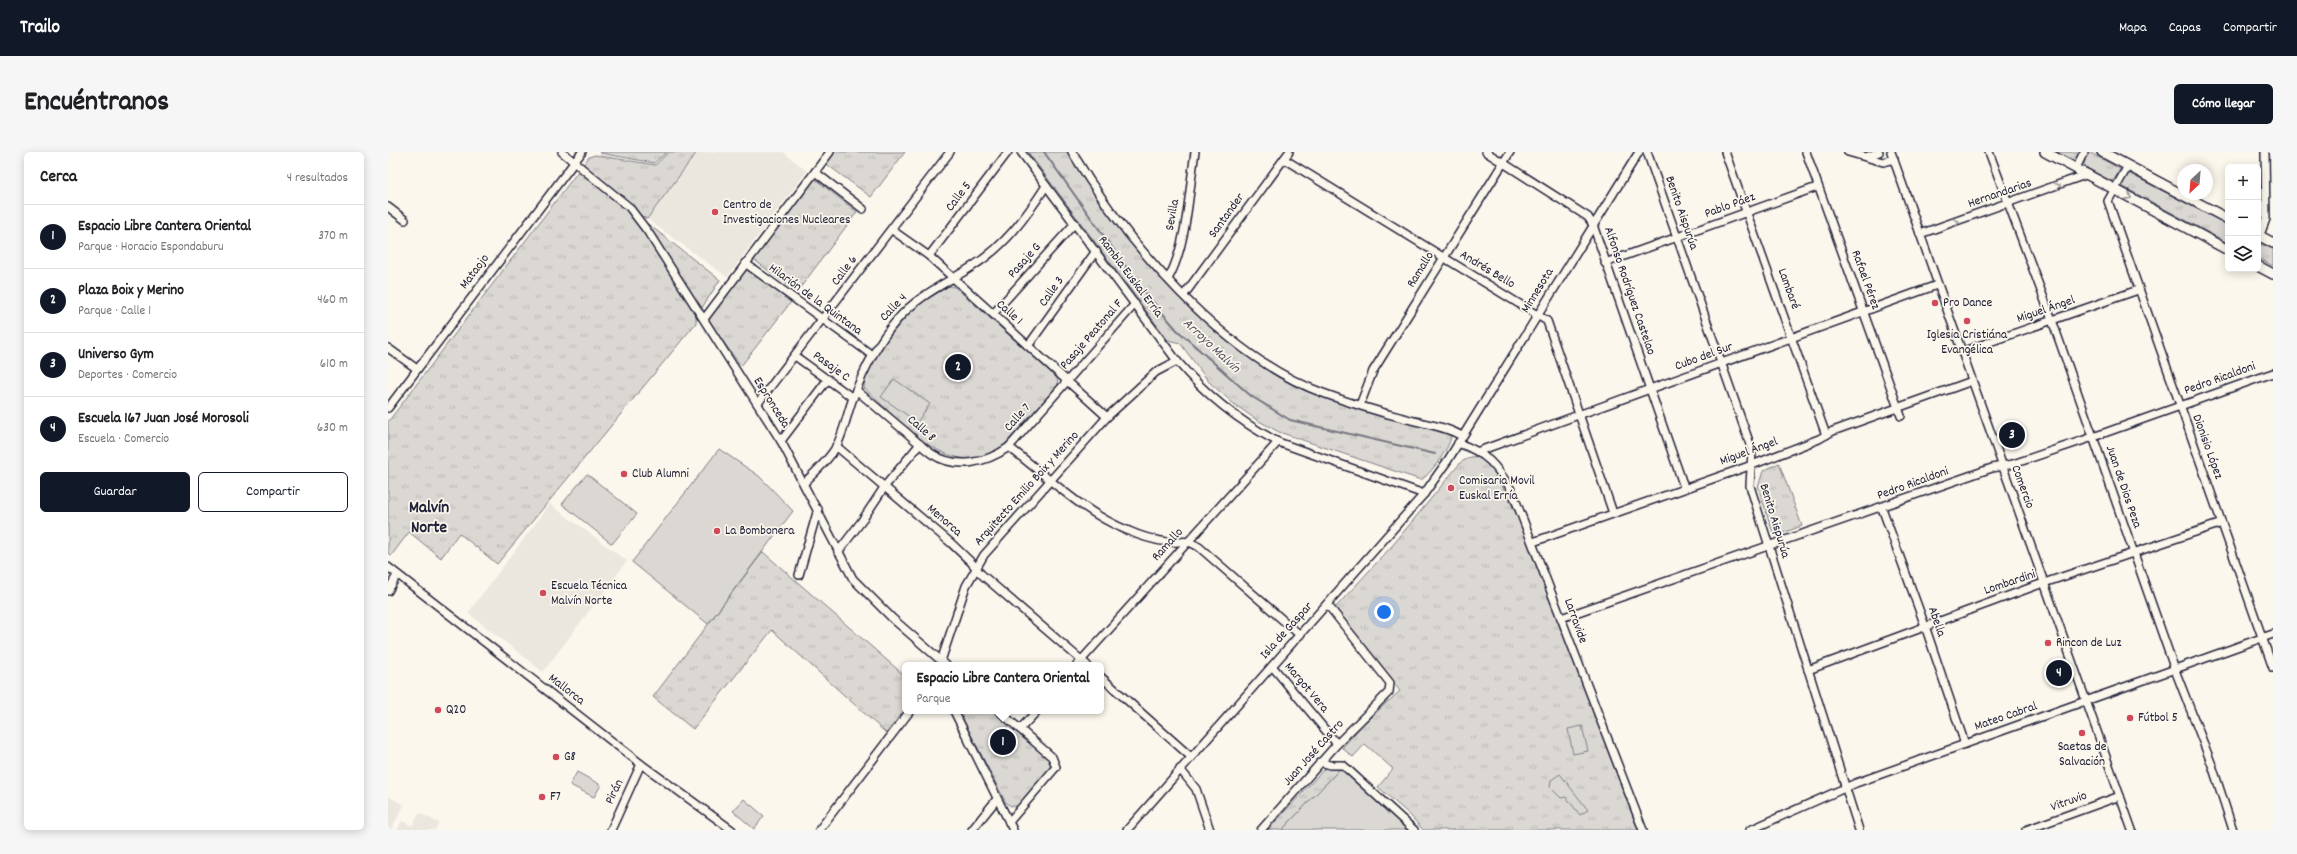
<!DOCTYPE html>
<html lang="es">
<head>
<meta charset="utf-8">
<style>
	:root { --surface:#fff; --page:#f6f6f6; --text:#202124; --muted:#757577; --line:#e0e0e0; --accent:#111827 }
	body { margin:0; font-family:Dekko,sans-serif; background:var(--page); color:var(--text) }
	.controls { position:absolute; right:12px; top:12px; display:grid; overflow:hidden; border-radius:6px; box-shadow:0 2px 10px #0003 }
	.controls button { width:36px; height:36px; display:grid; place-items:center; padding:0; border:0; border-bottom:1px solid var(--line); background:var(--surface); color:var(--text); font:20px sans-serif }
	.compass { position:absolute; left:1789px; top:12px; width:36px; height:36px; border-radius:50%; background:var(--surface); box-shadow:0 2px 10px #0003; rotate:206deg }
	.you { position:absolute; left:996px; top:460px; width:14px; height:14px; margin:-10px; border:3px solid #fff; border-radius:50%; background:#1a73e8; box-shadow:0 0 0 6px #1a73e833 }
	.badge { display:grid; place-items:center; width:26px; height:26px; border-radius:50%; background:var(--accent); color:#fff; font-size:13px; font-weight:700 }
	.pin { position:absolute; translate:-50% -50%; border:2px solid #fff; box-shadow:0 1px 4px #0006 }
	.popup { position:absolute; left:514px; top:510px; width:202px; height:52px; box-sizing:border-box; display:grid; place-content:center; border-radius:6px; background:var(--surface); filter:drop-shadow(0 1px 3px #0005); font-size:13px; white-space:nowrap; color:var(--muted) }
	.popup b { font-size:15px; color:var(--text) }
	.popup::after { content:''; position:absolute; left:50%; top:100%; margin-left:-8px; border:8px solid transparent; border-top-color:var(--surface) }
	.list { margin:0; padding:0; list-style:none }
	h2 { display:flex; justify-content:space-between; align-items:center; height:52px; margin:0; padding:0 16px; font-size:17px }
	h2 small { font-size:13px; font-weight:400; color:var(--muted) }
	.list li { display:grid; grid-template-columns:26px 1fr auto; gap:12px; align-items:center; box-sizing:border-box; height:64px; padding:0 16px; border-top:1px solid var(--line) }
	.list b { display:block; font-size:15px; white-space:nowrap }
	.list p { margin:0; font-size:13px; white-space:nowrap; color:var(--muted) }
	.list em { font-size:13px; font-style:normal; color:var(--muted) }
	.actions { display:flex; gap:8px; padding:12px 16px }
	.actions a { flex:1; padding:9px 0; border:1px solid var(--accent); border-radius:6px; text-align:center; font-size:14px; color:var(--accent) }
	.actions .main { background:var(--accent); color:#fff }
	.icon { flex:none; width:22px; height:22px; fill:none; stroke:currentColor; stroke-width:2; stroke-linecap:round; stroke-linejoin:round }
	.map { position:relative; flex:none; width:1885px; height:678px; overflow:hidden; border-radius:6px }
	header { display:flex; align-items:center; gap:24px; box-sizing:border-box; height:56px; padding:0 20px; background:var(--accent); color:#fff }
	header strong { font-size:19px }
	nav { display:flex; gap:22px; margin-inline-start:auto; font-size:14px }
	.intro { display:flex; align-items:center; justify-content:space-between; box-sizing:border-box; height:96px; padding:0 24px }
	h1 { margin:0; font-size:28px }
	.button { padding:10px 18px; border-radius:6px; background:var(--accent); color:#fff; font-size:14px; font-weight:700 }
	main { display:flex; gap:24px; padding:0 24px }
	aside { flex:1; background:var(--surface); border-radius:6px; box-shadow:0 2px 10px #0003 }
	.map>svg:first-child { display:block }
	.built { fill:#ebe7df }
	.grass { fill:url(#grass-tufts); stroke:#7e7d87 }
	.pitch { fill:#dbd8d3; stroke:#7e7d87 }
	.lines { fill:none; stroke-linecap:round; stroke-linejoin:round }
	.stream { stroke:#787681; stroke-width:2 }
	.minor-casing { stroke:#22223b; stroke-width:10 }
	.major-casing { stroke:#22223b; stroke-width:12 }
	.minor { stroke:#fbf7ec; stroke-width:7 }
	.major { stroke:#fbf7ec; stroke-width:9 }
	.oneway { stroke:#99979c }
	.poi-dot { fill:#d1495b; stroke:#fbf7ec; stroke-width:1.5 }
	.labels { text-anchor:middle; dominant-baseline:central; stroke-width:3.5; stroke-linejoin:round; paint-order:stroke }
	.street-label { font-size:13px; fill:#22223b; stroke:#fbf7ec }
	.poi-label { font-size:13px; fill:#22223b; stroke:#fbf7ec; text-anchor:start }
	.water-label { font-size:14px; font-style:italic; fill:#545364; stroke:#fbf7ec }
	.district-label { font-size:17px; font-weight:bold; fill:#22223b; stroke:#fbf7ec }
</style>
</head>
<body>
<header>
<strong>Trailo</strong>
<nav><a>Mapa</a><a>Capas</a><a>Compartir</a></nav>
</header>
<div class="intro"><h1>Encuéntranos</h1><a class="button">Cómo llegar</a></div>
<main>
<aside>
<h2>Cerca<small>4 resultados</small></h2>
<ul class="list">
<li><span class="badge">1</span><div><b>Espacio Libre Cantera Oriental</b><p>Parque · Horacio Espondaburu</p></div><em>370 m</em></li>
<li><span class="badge">2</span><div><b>Plaza Boix y Merino</b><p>Parque · Calle 1</p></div><em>460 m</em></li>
<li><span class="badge">3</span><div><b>Universo Gym</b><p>Deportes · Comercio</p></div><em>610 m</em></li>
<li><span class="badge">4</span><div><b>Escuela 167 Juan José Morosoli</b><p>Escuela · Comercio</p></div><em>630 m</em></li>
</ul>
<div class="actions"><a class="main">Guardar</a><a>Compartir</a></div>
</aside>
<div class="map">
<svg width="1885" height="678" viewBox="0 0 1885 678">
	<defs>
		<pattern id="grass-tufts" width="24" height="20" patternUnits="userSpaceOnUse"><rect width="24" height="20" fill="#dbd8d3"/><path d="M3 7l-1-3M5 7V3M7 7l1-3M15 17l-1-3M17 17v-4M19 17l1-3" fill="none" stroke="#bcb9b6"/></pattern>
	</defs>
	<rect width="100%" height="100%" fill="#fbf7ec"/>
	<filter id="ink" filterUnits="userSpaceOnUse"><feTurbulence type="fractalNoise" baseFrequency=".025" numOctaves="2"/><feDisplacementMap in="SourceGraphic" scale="8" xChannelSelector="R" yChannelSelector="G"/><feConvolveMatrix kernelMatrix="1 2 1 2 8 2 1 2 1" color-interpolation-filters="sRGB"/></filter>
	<g filter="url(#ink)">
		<g class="built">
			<path d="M 309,0 L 395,0 L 419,19 L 339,125 L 259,67 Z"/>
			<path d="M 162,352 L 239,409 L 155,520 L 80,461 Z"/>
			<path d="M 0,644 L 16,653 L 3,678 L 0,678 Z"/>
			<path d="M 32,661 L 51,671 L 47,678 L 9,678 L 14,669 L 24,674 Z"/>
		</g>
		<g class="grass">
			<path d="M 279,0 L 266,11 L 212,1 L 212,0 Z"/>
			<path d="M 281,0 L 309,0 L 259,67 L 252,63 L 251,65 L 332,128 L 308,165 L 308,171 L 109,412 L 71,381 L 53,406 L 21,380 L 3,404 L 0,401 L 0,270 L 201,5 L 207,3 L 267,13 Z"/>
			<path d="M 447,0 L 517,0 L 483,45 L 437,11 Z"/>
			<path d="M 640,0 L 679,0 C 729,75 771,132 842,189 C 867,208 892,228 921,240 C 967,258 1016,268 1063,283 C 1064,293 1042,323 1033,328 L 891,280 L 869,268 L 846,252 L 821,230 L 792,191 L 780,188 Z"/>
			<path d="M 1668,0 L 1693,0 L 1686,9 Z"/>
			<path d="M 1703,1 L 1732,17 L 1726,28 L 1723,29 L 1697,15 L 1696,11 L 1699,4 Z"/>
			<path d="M 1740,21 L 1840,73 L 1840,91 L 1734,34 L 1733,32 Z"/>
			<path d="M 427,27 L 469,60 L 409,140 L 365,107 Z"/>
			<path d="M 1873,93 L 1877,93 L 1885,97 L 1885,114 L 1870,106 L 1870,97 Z"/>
			<path d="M 358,117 L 403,150 L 353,214 L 320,169 L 345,132 Z"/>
			<path d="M 560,134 L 567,135 L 669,226 L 670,233 L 617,292 C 565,336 513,269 476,236 C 476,213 513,167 532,152 C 540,145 551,140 560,134 Z"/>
			<path d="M 1091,304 L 1108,322 L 1132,369 L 1250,678 L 1035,678 L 1022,663 L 990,635 L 1005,617 L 977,592 L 965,605 L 954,596 L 974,573 L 1012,539 L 947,456 L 1004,394 L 1073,310 L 1083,305 Z"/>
			<path d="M 1391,311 L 1414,374 L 1389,383 L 1385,381 L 1370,335 L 1375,319 Z"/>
			<path d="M 375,400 L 517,524 L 517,558 L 498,581 L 384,478 L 305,577 L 265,545 Z"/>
			<path d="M 571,559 L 608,559 L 661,607 L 663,611 L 662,618 L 630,654 L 623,654 L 618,651 Z"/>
			<path d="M 938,615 L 952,617 L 894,678 L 880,678 Z"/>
		</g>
		<g class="pitch">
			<path d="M 506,227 L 542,252 L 529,270 L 493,245 Z"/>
			<path d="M 331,297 L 371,324 L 405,359 L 320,472 L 244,410 Z"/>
			<path d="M 199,322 L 249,362 L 224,392 L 174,352 Z"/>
			<path d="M 1194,574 L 1200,599 L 1185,602 L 1180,577 Z"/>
			<path d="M 952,617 L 956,617 L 1020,678 L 894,678 Z"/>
			<path d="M 189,620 L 213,633 L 206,645 L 182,633 Z"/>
			<path d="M 1172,622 L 1200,658 L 1192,663 L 1178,645 L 1173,646 L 1162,635 L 1163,628 Z"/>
			<path d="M 356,647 L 376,664 L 366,677 L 345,659 Z"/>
		</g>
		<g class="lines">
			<path class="stream" d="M 656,0 L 753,136 L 789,178 L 863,244 L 902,268 L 1047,302"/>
			<g class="minor-casing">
				<g id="minor">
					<path d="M 174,0 L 241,55 L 260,80 L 393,289 L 465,427 L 505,467 L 558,513"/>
					<path d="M 633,0 L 789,209 C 817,242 852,270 890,290 L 1036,342"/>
					<path d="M 684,0 C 737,89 835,205 935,241 C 962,251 991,260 1019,267 C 1037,272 1057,274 1074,284"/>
					<path d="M 1098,0 L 1200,65 L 1205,73 L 1296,335"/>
					<path d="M 1259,0 L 1364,298 L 1362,334 L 1471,678"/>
					<path d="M 1337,0 L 1438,283"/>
					<path d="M 1418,0 L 1513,264"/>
					<path d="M 1460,0 L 1495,10 L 1506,7"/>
					<path d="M 1503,0 L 1744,678"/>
					<path d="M 1601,0 L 1664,168 L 1787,518 L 1824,613 L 1845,678"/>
					<path d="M 1478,5 L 1491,0"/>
					<path d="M 896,7 L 1159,169 L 1225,361"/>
					<path d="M 1740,14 L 1720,49 L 1885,516"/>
					<path d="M 1688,16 L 1696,0"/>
					<path d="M 427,20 L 475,57"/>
					<path d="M 0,55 L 17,68"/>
					<path d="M 504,78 L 541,104 L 719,265"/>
					<path d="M 1532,82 L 1700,22"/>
					<path d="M 1870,88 L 1878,67 L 1877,0"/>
					<path d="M 541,104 L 620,0"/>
					<path d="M 357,111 L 484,203"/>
					<path d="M 1217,111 L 1429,35"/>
					<path d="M 780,127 C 799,94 801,38 807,0"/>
					<path d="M 796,143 L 901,0"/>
					<path d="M 605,162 L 687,71"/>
					<path d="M 316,167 L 442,0"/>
					<path d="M 640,194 L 708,99"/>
					<path d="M 0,196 L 29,217"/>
					<path d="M 1573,200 L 1750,138"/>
					<path d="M 407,204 L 465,246"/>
					<path d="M 468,238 C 485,252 501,266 518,280 C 526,287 535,296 544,302 C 569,318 598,311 621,295 L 747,152"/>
					<path d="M 370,251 L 562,0"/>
					<path d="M 972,253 L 985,219 L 1122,0"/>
					<path d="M 0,256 L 194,0"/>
					<path d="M 393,289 L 440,227"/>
					<path d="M 1070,291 C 1099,301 1108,313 1124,339 L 1255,678"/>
					<path d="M 448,294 L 563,391 L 583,410 L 593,422 L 699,513"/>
					<path d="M 621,295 C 659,324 695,361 741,379 C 752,384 766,388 779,390 C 795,392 794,385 811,395 L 912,483"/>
					<path d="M 1091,299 L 1549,133"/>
					<path d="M 416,331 C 427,320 440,309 448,295 C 456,280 459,262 465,246 C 476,217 489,191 509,168 C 530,143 559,131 585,114 C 617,94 638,65 658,34"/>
					<path d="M 1494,356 L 1537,474 L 1577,592"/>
					<path d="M 1145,390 L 1364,313 L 1431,287 L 1445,279 L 1584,229"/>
					<path d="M 450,400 L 473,370 L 497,334 L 532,292"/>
					<path d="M 0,415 L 253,612 L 344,678"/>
					<path d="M 411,423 L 430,357"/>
					<path d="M 0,439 L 9,423"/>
					<path d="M 1173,466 L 1604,316 L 1625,312 L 1705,285 L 1885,221"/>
					<path d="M 552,512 L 578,434 L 596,403 L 719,265 L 768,220 L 789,209"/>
					<path d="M 689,513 L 890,290"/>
					<path d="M 884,514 L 949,592"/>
					<path d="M 1420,518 L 1647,434 L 1834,371"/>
					<path d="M 713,525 L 803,605"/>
					<path d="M 566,559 L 625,678"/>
					<path d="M 611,559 L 664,605 L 668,615 L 621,670"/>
					<path d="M 632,577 L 649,559"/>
					<path d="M 932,610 L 942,613 L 955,613 L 1026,678"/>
					<path d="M 792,617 L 808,637 L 822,678"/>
					<path d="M 223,678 L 253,612"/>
					<path d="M 431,678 L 522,559"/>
					<path d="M 584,678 L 609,647"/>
					<path d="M 739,678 L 1036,342 L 1060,308 L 1251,0"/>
					<path d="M 873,678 L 949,592 L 1001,540 L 1002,531 L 939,452"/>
					<path d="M 1362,678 L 1468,631 L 1885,482"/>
					<path d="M 1638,678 L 1732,644"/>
				</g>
			</g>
			<g class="major-casing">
				<g id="major">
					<path d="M 1657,0 L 1840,98"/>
					<path d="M 1714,0 L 1840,67"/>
					<path d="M 1870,83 L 1885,91"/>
					<path d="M 1870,114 L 1885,122"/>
				</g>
			</g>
			<use href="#minor" class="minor"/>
			<use href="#major" class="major"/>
		</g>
		<defs><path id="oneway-chevron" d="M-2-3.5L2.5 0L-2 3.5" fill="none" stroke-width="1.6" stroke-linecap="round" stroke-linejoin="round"/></defs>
		<g class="oneway">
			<use href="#oneway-chevron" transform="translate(1670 34) rotate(-20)"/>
			<use href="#oneway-chevron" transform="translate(1741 45) rotate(28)"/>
			<use href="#oneway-chevron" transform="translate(1569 70) rotate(-19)"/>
		</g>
	</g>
	<g class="poi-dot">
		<circle cx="327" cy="60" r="4"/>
		<circle cx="1547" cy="151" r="4"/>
		<circle cx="1579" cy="169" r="4"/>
		<circle cx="236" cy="322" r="4"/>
		<circle cx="1063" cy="336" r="4"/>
		<circle cx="329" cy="379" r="4"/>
		<circle cx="155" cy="441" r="4"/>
		<circle cx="1660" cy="491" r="4"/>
		<circle cx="50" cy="558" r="4"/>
		<circle cx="1742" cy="566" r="4"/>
		<circle cx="1694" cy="581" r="4"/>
		<circle cx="168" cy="605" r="4"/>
		<circle cx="154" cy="645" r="4"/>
	</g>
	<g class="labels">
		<g class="street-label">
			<text transform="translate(1612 42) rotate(-19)">Hernandarias</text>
			<text transform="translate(571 45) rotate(-53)">Calle 5</text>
			<text transform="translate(1342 54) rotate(-20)">Pablo Páez</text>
			<text transform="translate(1293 61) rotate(71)">Benito Aispurúa</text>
			<text transform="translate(785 63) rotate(-80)">Sevilla</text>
			<text transform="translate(839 64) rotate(-54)">Santander</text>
			<text transform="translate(637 109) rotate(-48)">Pasaje G</text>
			<text transform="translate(1033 118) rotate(-58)">Ramallo</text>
			<text transform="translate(1099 118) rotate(31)">Andrés Bello</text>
			<text transform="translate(457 119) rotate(-53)">Calle 6</text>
			<text transform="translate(87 120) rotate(-53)">Mataojo</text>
			<text transform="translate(742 125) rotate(53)">Rambla Euskal Erría</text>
			<text transform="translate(1477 128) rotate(70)">Rafael Pérez</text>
			<text transform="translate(1400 137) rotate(70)">Lambaré</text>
			<text transform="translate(1150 139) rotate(-58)">Minnesota</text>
			<text transform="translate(1241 139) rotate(71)">Alfonso Rodríguez Castelao</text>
			<text transform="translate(664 140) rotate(-55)">Calle 3</text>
			<text transform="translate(427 148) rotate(36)">Hilarión de la Quintana</text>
			<text transform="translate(506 156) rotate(-46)">Calle 4</text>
			<text transform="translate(1658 158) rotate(-19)">Miguel Ángel</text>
			<text transform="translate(621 161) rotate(42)">Calle 1</text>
			<text transform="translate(704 183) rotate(-49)">Pasaje Peatonal F</text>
			<text transform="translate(1316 205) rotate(-20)">Cubo del Sur</text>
			<text transform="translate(443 215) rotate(36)">Pasaje C</text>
			<text transform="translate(1832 227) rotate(-20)">Pedro Ricaldoni</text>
			<text transform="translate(383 251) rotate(58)">Espronceda</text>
			<text transform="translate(630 266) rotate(-48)">Calle 7</text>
			<text transform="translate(533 277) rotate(41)">Calle 8</text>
			<text transform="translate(1819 295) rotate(70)">Dionisio López</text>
			<text transform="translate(1361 300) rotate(-20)">Miguel Ángel</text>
			<text transform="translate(1525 332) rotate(-20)">Pedro Ricaldoni</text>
			<text transform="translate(1634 335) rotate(70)">Comercio</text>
			<text transform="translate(1735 335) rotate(71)">Juan de Dios Peza</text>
			<text transform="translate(639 337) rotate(-48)">Arquitecto Emilio Boix y Merino</text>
			<text transform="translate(556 369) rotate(41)">Menorca</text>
			<text transform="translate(1386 369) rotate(73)">Benito Aispurúa</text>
			<text transform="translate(780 393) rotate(-48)">Ramallo</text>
			<text transform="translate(1622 431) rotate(-19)">Lombardini</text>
			<text transform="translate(1187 469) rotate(70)">Larravide</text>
			<text transform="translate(1548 470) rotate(71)">Abella</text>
			<text transform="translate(899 479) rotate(-48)">Isla de Gaspar</text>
			<text transform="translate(918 536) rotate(50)">Margot Vera</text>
			<text transform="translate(178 538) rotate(38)">Mallorca</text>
			<text transform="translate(1618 565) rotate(-19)">Mateo Cabral</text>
			<text transform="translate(926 601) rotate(-48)">Juan José Castro</text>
			<text transform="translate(227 640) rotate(-65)">Pirán</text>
			<text transform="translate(1681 650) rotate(-20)">Vitruvio</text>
		</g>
		<g class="poi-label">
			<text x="335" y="53">Centro de<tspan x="335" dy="15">Investigaciones Nucleares</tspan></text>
			<text x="1555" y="151">Pro Dance</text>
			<text x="1579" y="183" text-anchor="middle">Iglesia Cristiána<tspan x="1579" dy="15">Evangélica</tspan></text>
			<text x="244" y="322">Club Alumni</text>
			<text x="1071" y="329">Comisaria Movil<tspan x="1071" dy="15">Euskal Erría</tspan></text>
			<text x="337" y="379">La Bombonera</text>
			<text x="163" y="434">Escuela Técnica<tspan x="163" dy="15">Malvín Norte</tspan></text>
			<text x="1668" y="491">Rincon de Luz</text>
			<text x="58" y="558">Q20</text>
			<text x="1750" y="566">Fútbol 5</text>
			<text x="1694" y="595" text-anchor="middle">Saetas de<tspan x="1694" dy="15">Salvación</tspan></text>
			<text x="176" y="605">G8</text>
			<text x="162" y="645">F7</text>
		</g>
		<g class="water-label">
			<text transform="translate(823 194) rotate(43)">Arroyo Malvín</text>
		</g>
		<g class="district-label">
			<text x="41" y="357">Malvín<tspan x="41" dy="20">Norte</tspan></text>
		</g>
	</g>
</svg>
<div class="controls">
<button>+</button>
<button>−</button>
<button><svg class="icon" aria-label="layers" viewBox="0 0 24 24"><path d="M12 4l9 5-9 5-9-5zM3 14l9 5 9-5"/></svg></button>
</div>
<svg class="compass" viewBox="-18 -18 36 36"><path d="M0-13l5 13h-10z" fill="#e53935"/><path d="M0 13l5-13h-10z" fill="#757577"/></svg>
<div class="you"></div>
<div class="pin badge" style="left:615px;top:590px">1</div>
<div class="popup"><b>Espacio Libre Cantera Oriental</b>Parque</div>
<div class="pin badge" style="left:570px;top:215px">2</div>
<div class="pin badge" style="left:1624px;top:283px">3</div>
<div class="pin badge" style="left:1671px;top:521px">4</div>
</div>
</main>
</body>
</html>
